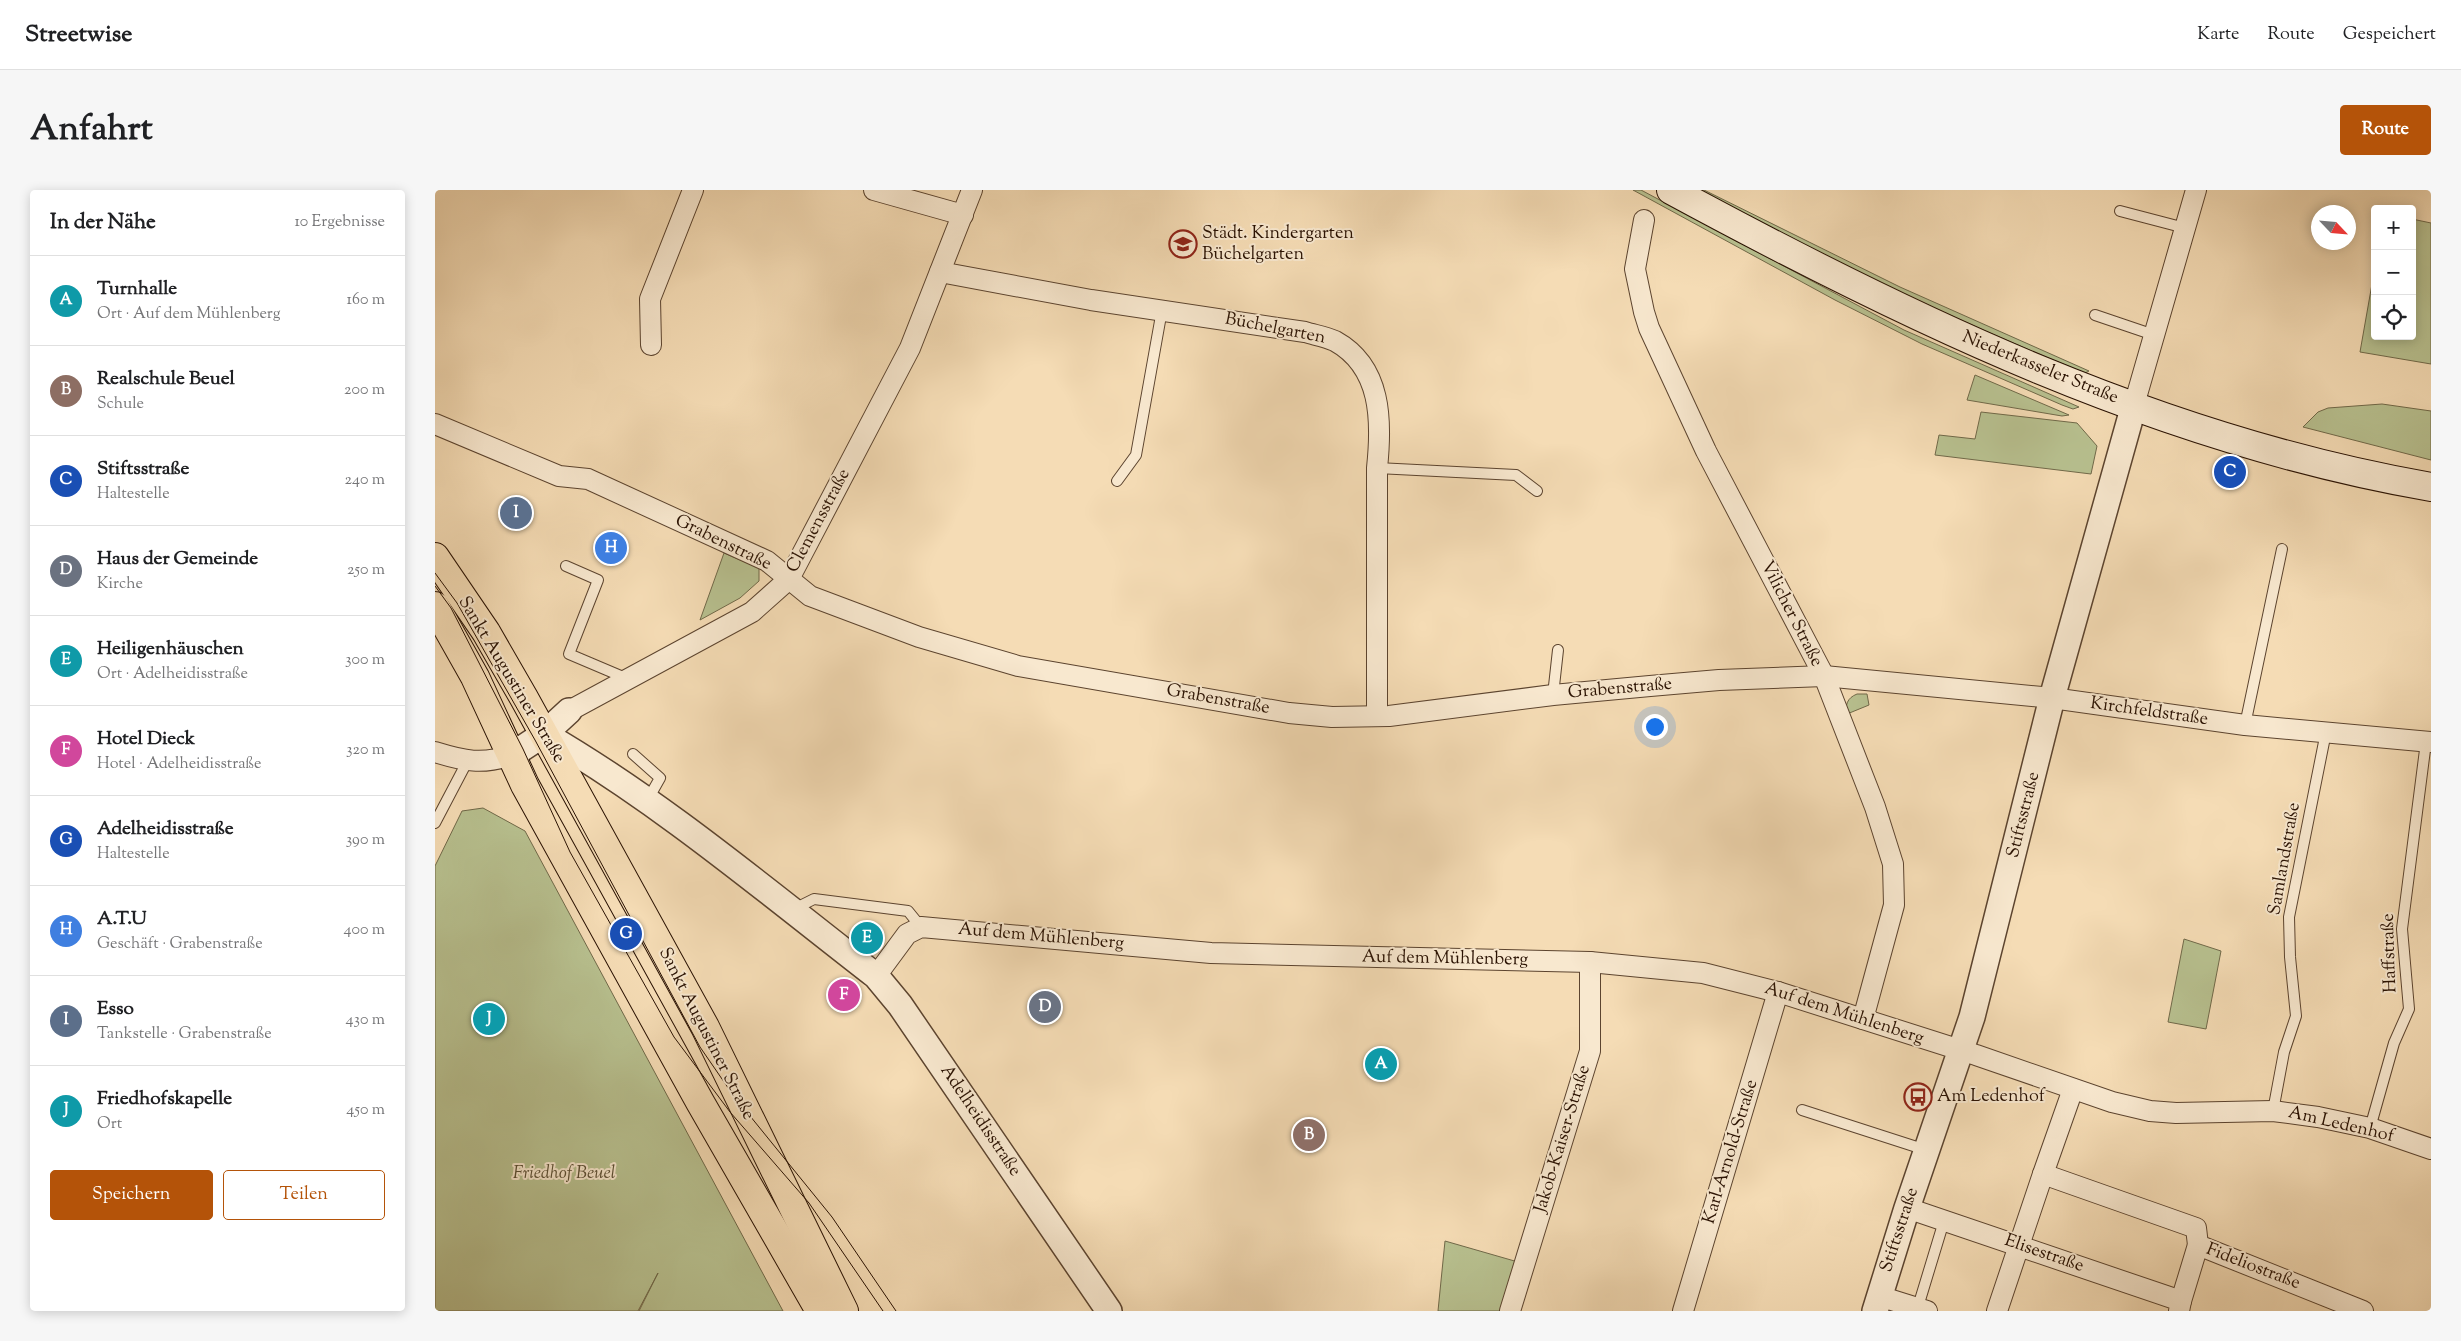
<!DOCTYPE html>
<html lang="de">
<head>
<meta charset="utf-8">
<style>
	:root { --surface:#fff; --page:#f6f6f6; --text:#202124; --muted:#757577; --line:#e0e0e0; --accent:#b45309 }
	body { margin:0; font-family:"Sorts Mill Goudy",serif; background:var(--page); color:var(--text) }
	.controls { position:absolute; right:15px; top:15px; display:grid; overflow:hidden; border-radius:5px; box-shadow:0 2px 12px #0003 }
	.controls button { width:45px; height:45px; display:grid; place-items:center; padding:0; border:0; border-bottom:1px solid var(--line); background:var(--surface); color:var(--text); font:25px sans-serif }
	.compass { position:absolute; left:1876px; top:15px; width:45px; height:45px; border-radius:50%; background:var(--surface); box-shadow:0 2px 12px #0003; rotate:116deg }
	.you { position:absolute; left:1219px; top:536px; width:18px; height:18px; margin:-12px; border:4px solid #fff; border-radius:50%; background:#1a73e8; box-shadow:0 0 0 8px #1a73e833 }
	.badge { display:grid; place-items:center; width:32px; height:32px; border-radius:50%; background:var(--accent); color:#fff; font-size:16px; font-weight:700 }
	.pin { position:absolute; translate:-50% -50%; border:2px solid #fff; box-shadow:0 1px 5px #0006 }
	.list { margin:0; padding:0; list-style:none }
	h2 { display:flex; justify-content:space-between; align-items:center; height:65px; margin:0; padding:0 20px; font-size:21px }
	h2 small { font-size:16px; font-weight:400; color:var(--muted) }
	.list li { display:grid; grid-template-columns:32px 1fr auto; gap:15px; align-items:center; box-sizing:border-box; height:90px; padding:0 20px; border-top:1px solid var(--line) }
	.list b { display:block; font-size:19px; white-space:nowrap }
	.list p { margin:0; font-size:16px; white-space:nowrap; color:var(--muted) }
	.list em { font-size:16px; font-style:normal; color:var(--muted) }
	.actions { display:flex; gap:10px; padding:15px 20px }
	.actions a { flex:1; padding:11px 0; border:1px solid var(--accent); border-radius:5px; text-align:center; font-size:18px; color:var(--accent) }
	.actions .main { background:var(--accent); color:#fff }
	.icon { flex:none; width:28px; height:28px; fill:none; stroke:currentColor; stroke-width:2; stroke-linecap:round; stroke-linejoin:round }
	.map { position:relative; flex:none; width:1996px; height:1121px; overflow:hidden; border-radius:5px }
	header { display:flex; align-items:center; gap:30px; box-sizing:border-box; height:70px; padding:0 25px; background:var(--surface); border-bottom:1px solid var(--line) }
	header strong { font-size:24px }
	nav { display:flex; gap:28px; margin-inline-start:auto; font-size:18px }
	.intro { display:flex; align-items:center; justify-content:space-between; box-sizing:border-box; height:120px; padding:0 30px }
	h1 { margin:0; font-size:35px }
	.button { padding:12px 22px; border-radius:5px; background:var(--accent); color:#fff; font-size:18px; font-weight:700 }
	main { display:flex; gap:30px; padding:0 30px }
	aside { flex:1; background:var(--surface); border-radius:5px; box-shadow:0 2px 12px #0003 }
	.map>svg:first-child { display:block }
	.green { fill:#b8c190; stroke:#706949 }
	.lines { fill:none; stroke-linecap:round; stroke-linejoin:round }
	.service-casing { stroke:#5c442f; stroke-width:12 }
	.minor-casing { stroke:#5c442f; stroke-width:22 }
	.tertiary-casing { stroke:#5c442f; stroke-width:28 }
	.secondary-casing { stroke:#291102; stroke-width:30 }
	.primary-casing { stroke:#291102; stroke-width:30 }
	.service { stroke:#f8e8cf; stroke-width:10 }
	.minor { stroke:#f8e8cf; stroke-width:20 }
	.tertiary { stroke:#f8e8cf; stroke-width:25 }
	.secondary { stroke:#f8e8cf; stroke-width:28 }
	.primary { stroke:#f5dcb5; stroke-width:28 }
	.tram { stroke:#291102; stroke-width:1 }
	.labels { text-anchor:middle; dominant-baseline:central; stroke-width:4; stroke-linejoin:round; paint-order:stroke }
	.poi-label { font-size:18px; fill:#291102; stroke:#f8e8cf; text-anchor:start }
	.street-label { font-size:18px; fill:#291102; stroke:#f8e8cf }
	.park-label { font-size:18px; font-style:italic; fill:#5b4f34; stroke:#f8e8cf }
</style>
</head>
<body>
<header>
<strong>Streetwise</strong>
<nav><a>Karte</a><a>Route</a><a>Gespeichert</a></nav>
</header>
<div class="intro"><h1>Anfahrt</h1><a class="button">Route</a></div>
<main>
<aside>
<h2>In der Nähe<small>10 Ergebnisse</small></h2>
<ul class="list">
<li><span class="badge" style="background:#0f9aa8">A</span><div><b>Turnhalle</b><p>Ort · Auf dem Mühlenberg</p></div><em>160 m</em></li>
<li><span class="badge" style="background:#8d6e63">B</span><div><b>Realschule Beuel</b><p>Schule</p></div><em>200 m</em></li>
<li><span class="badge" style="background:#1a4fb4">C</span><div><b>Stiftsstraße</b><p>Haltestelle</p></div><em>240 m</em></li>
<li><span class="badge" style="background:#6b7280">D</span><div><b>Haus der Gemeinde</b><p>Kirche</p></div><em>250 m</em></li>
<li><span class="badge" style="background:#0f9aa8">E</span><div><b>Heiligenhäuschen</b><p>Ort · Adelheidisstraße</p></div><em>300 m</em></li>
<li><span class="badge" style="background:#d1479c">F</span><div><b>Hotel Dieck</b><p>Hotel · Adelheidisstraße</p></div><em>320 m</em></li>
<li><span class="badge" style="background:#1a4fb4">G</span><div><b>Adelheidisstraße</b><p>Haltestelle</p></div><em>390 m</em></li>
<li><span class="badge" style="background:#3f7fe0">H</span><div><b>A.T.U</b><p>Geschäft · Grabenstraße</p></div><em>400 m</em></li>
<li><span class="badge" style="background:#5c6f8a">I</span><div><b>Esso</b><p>Tankstelle · Grabenstraße</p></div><em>430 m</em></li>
<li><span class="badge" style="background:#0f9aa8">J</span><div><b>Friedhofskapelle</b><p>Ort</p></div><em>450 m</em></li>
</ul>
<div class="actions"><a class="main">Speichern</a><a>Teilen</a></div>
</aside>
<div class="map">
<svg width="1996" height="1121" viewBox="0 0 1996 1121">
	<rect width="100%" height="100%" fill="#f5dcb5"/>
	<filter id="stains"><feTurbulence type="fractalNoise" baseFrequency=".004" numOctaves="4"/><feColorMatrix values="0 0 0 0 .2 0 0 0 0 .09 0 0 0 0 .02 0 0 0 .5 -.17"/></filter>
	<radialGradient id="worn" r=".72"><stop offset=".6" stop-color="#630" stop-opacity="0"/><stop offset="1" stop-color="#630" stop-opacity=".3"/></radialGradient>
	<g class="green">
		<path d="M 1198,0 L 1206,0 L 1469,140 L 1644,217 L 1638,219 L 1627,215 L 1487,154 L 1400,110 Z"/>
		<path d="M 1257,0 L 1269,0 L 1465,97 L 1654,181 L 1650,183 C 1515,129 1387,65 1257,0 Z"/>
		<path d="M 1977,29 L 1996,33 L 1996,174 L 1925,162 L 1940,77 L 1940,146 L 1977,146 Z"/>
		<path d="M 1540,185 L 1634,225 L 1627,226 L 1532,210 Z"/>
		<path d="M 1947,214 L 1996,221 L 1996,270 L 1868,237 L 1883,222 L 1893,218 Z"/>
		<path d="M 1546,222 L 1642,233 L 1662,256 L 1656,284 L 1500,265 L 1504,245 L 1540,249 Z"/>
		<path d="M 289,363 L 324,378 L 324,391 L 305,408 L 265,430 Z"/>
		<path d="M 1422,504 L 1432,504 L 1434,515 L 1412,524 C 1410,515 1412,508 1422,504 Z"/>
		<path d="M 48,618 L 90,641 L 348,1121 L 204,1121 L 223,1083 L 203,1121 L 0,1121 L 0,676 L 27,621 Z"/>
		<path d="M 1749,749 L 1786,761 L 1771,839 L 1733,832 Z"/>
		<path d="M 1010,1051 L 1083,1072 L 1068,1121 L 1003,1121 Z"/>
	</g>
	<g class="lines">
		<g class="service-casing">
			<g id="service">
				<path d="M 1685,21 L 1750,38"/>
				<path d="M 1660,125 L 1719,145"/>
				<path d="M 942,278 L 1081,285 L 1102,301"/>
				<path d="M 682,291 L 701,265 L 727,120"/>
				<path d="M 131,376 L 163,390 L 134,464 L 193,489"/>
				<path d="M 1118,505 L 1123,460"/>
				<path d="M 1810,535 L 1847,359"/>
				<path d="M 198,564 L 225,588 L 212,611"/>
				<path d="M 0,633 L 32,572"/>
				<path d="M 357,720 L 379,709 L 473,721 L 486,737"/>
				<path d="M 1367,920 L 1491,960"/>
				<path d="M 1838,921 L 1849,862 L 1861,826 L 1855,767 L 1854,727 L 1891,542"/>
				<path d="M 1935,938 L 1959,853 L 1974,819 L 1967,739 L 1991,552"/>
				<path d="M 1482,1120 L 1509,1031"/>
			</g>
		</g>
		<g class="minor-casing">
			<g id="minor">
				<path d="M 439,0 L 528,25"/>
				<path d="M 1209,30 L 1200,79 L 1209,122 L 1214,138 L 1271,261 L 1389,486 L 1440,617 L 1458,674 L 1459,715 L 1428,829"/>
				<path d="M 505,82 L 656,110 L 870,142 C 880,145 891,147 900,151 C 947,177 947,231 942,278 L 942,526"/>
				<path d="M 216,155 L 215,109 L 258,0"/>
				<path d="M 1699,215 L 1761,0"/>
				<path d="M 0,234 L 124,286 L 153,289 L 332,371 L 375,406 L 484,447 L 583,476 L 854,523 L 897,527 L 954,526 L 1118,505 L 1215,496 L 1284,490 L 1389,486 L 1617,508 L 1810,535 L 1996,552"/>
				<path d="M 134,521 L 317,422 L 354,389 L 475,158 L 537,0"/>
				<path d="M 0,562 C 29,571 47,575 77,565"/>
				<path d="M 441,786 L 472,744 L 486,737 L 776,763 L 1155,772 L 1268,783 L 1343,802 L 1541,865 L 1677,912 L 1715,921 L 1741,923 L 1838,921 L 1883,927 L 1935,938 L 1996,959"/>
				<path d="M 1638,899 L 1608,984 L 1761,1038 L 1763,1055 L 1928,1121"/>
				<path d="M 1472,1018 L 1746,1111 L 1744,1121"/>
				<path d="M 1444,1106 L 1492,1121"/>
				<path d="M 1746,1111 L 1763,1055"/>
				<path d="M 1075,1121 L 1155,861 L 1155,772"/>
				<path d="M 1248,1121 L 1343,802"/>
				<path d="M 1562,1121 L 1608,984"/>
			</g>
		</g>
		<g class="tertiary-casing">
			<g id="tertiary">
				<path d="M 109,544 C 225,611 335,704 441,786 L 465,815 L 674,1121"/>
				<path d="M 77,565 L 109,544 L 134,521"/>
				<path d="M 1440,1121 L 1472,1018 L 1537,827 L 1617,508 L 1699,215"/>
			</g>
		</g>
		<g class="secondary-casing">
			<path id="secondary" d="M 1236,0 C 1476,130 1725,250 1996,297"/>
		</g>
		<g class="primary-casing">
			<g id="primary">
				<path d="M 0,367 L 51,442 L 89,508 L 270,837 L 409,1121"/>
				<path d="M 0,416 L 40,487 L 90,595 L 265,912 L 385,1121"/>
			</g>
		</g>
		<use href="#service" class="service"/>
		<use href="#minor" class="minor"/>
		<use href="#tertiary" class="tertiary"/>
		<use href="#secondary" class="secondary"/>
		<use href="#primary" class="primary"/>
		<g class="tram">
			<path d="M 0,383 L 22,413 L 100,550 L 265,857 L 298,905 L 397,1027 L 461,1121"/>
			<path d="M 0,396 L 16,418 L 88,559 L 135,662 L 239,847 L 295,922 L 374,1013 L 448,1121"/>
		</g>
	</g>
	<defs>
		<g id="school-ring" transform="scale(1.4375)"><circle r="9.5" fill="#f8e8cf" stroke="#8f2418" stroke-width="1.5"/><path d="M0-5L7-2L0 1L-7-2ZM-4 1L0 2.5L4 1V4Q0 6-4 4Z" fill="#8f2418"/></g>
		<g id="bus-ring" transform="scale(1.4375)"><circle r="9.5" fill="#f8e8cf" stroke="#8f2418" stroke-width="1.5"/><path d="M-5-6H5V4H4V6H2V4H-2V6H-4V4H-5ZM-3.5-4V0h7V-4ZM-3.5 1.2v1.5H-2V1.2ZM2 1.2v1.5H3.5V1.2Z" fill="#8f2418"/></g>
	</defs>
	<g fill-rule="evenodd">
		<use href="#school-ring" x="748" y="54"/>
		<use href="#bus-ring" x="1483" y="907"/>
	</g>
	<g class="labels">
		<g class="poi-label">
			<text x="767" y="44">Städt. Kindergarten<tspan x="767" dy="21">Büchelgarten</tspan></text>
			<text x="1502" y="907">Am Ledenhof</text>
		</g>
		<g class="street-label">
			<text transform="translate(840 139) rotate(11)">Büchelgarten</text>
			<text transform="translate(1605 178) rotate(22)">Niederkasseler Straße</text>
			<text transform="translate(384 331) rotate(-62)">Clemensstraße</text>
			<text transform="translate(288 353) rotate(26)">Grabenstraße</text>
			<text transform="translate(1356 424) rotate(63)">Vilicher Straße</text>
			<text transform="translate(76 490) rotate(59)">Sankt Augustiner Straße</text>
			<text transform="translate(1185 499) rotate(-5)">Grabenstraße</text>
			<text transform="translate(783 510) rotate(10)">Grabenstraße</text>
			<text transform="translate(1714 522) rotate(8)">Kirchfeldstraße</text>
			<text transform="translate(1589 625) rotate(-76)">Stiftsstraße</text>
			<text transform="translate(1850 669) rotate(-80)">Samlandstraße</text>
			<text transform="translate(606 747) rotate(5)">Auf dem Mühlenberg</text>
			<text transform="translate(1955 763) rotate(-92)">Haffstraße</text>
			<text transform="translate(1010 769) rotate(1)">Auf dem Mühlenberg</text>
			<text transform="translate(1409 824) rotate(18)">Auf dem Mühlenberg</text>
			<text transform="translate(271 844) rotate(63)">Sankt Augustiner Straße</text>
			<text transform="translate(545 931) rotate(56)">Adelheidisstraße</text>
			<text transform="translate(1906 935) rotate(13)">Am Ledenhof</text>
			<text transform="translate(1128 949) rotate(-73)">Jakob-Kaiser-Straße</text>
			<text transform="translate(1296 962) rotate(-73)">Karl-Arnold-Straße</text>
			<text transform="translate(1465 1040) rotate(-72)">Stiftsstraße</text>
			<text transform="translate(1609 1064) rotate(19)">Elisestraße</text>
			<text transform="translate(1818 1077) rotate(21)">Fideliostraße</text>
		</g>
		<g class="park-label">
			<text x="129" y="984">Friedhof Beuel</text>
		</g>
	</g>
	<rect width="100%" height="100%" filter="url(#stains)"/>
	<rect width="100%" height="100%" fill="url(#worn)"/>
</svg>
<div class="controls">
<button>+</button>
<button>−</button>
<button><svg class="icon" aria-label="locate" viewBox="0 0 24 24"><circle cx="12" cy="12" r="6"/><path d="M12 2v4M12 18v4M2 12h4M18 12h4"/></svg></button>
</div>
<svg class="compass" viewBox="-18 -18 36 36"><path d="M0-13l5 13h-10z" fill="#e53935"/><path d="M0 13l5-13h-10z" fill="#757577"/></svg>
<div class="you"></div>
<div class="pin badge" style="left:946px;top:874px;background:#0f9aa8">A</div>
<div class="pin badge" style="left:874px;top:945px;background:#8d6e63">B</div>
<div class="pin badge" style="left:1795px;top:282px;background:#1a4fb4">C</div>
<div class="pin badge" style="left:610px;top:817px;background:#6b7280">D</div>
<div class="pin badge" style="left:432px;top:748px;background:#0f9aa8">E</div>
<div class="pin badge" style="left:409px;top:805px;background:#d1479c">F</div>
<div class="pin badge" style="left:191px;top:744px;background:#1a4fb4">G</div>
<div class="pin badge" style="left:176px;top:358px;background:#3f7fe0">H</div>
<div class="pin badge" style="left:81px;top:323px;background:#5c6f8a">I</div>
<div class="pin badge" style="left:54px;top:829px;background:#0f9aa8">J</div>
</div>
</main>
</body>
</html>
